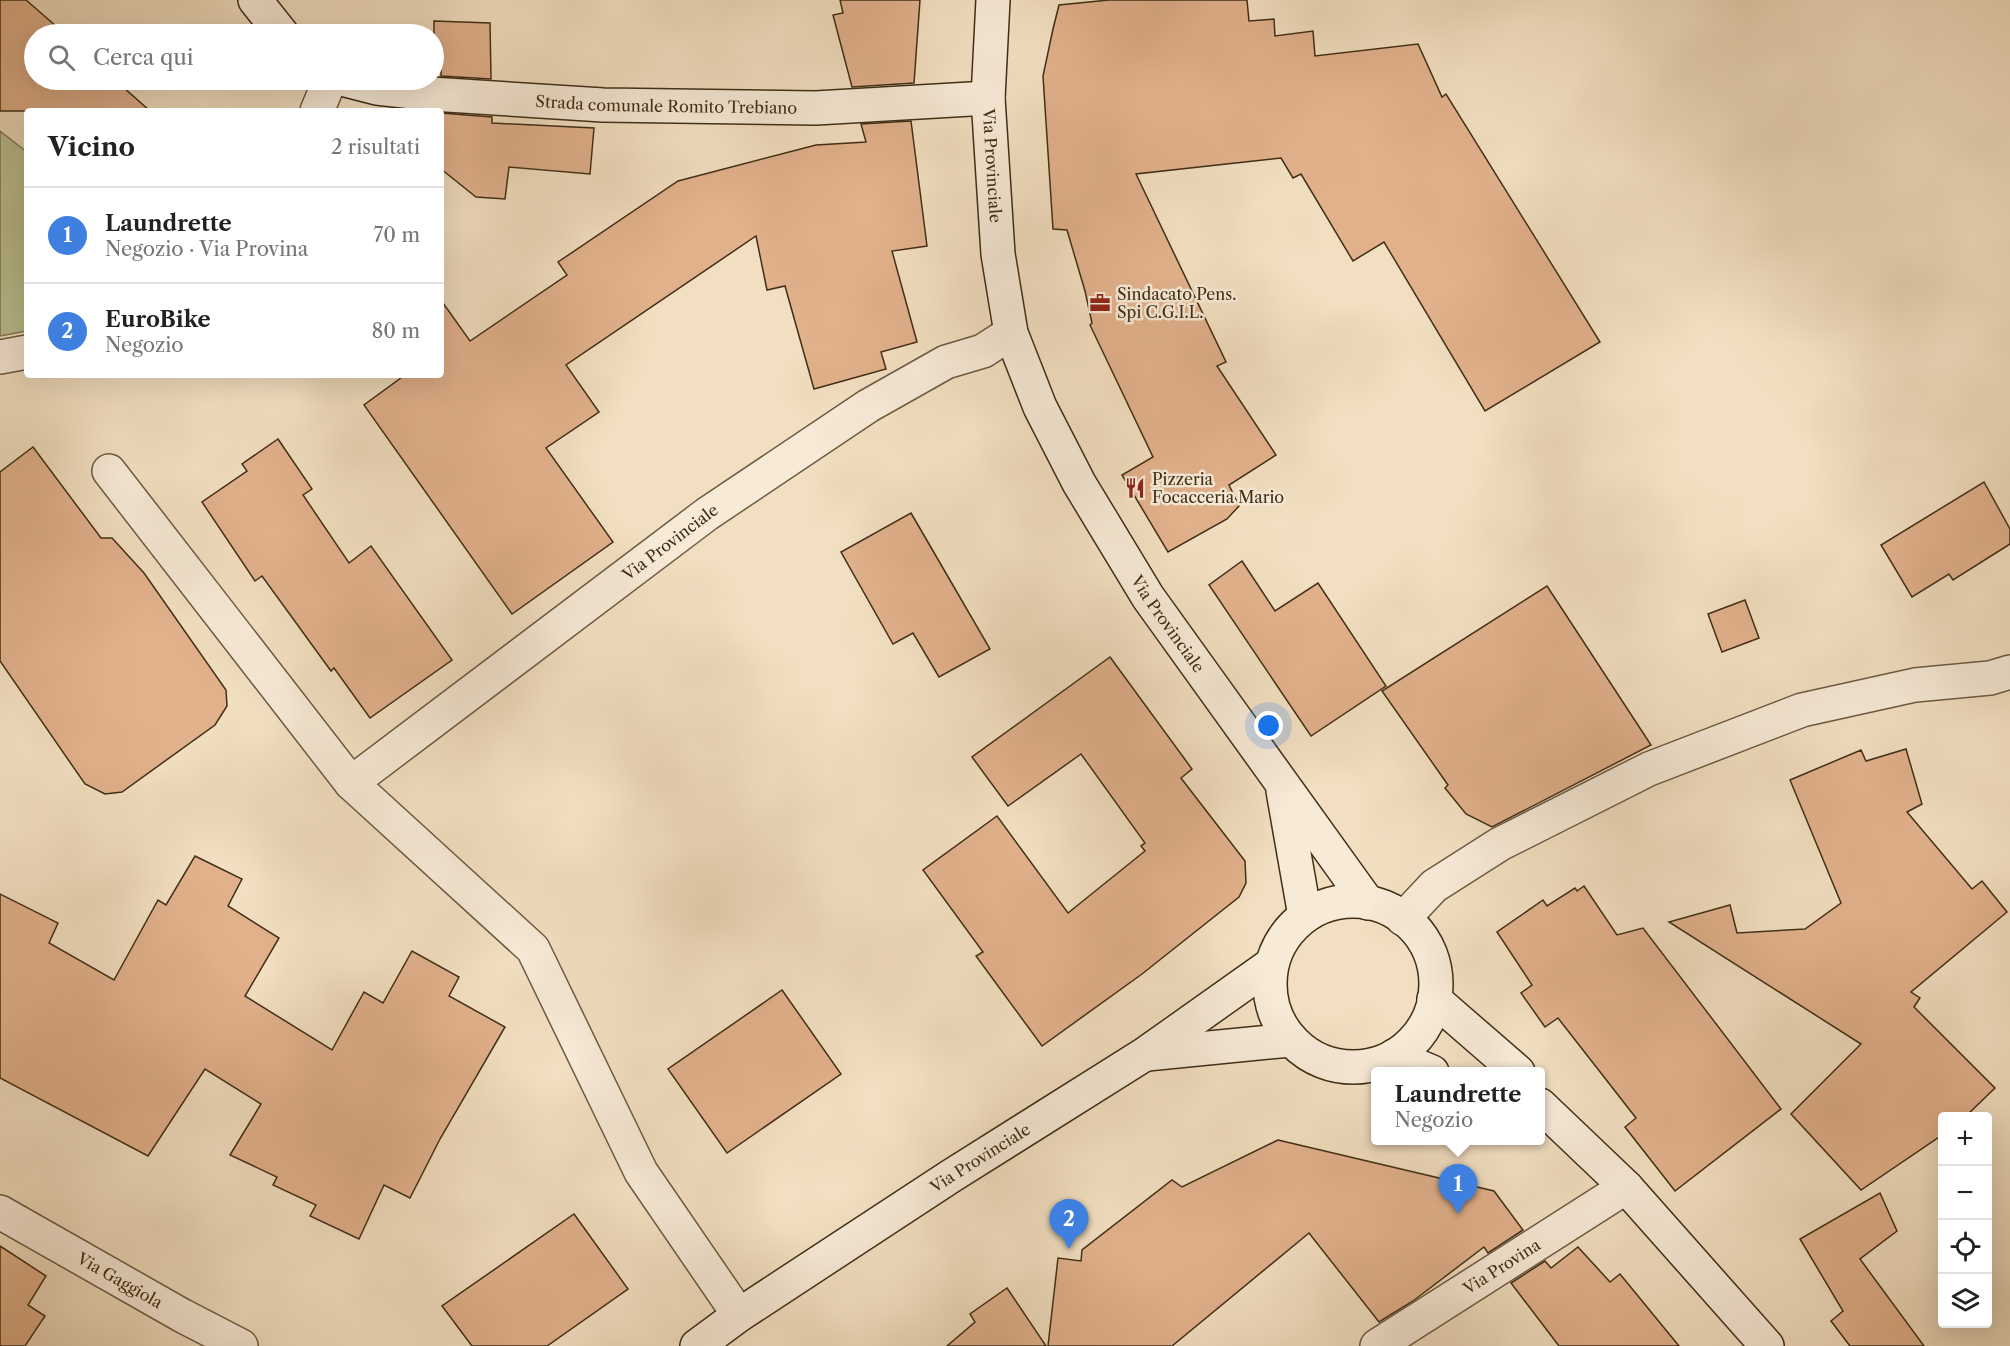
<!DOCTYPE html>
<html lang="it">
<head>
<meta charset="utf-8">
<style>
	:root { --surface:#fff; --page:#f2f2f2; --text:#222; --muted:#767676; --line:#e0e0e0; --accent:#ea580c }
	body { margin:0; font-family:"Libre Caslon Text",serif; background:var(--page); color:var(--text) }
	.controls { position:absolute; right:18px; bottom:18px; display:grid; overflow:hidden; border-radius:6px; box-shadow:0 6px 24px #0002 }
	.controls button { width:54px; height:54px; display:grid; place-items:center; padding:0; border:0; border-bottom:2px solid var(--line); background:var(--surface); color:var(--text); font:30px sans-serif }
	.you { position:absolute; left:1269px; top:726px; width:21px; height:21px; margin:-15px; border:4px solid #fff; border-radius:50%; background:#1a73e8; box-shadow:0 0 0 9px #1a73e833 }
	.badge { display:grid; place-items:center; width:39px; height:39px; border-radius:50%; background:var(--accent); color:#fff; font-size:20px; font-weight:700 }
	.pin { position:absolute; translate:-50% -50px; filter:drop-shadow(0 2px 3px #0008) }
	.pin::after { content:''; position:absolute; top:32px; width:21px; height:18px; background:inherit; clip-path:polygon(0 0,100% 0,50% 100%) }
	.popup { position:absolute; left:1371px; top:1067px; width:174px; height:78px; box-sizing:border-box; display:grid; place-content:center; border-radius:6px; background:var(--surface); filter:drop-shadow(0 2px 4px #0005); font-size:20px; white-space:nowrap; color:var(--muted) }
	.popup b { font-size:22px; color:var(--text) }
	.popup::after { content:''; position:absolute; left:50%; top:100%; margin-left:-12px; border:12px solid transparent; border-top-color:var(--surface) }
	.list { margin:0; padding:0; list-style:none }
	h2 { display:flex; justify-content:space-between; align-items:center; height:78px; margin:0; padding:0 24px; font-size:26px }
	h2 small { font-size:20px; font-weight:400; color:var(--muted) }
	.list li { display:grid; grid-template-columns:39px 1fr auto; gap:18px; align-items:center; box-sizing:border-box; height:96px; padding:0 24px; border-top:2px solid var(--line) }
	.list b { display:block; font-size:22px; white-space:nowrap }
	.list p { margin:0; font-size:20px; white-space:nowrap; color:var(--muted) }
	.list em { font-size:20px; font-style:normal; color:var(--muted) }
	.icon { flex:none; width:33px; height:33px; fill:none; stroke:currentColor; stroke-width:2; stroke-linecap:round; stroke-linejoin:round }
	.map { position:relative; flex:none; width:2010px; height:1346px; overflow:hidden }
	.search { position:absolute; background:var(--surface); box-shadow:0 6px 24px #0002; left:24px; top:24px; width:420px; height:66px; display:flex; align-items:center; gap:15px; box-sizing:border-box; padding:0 21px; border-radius:33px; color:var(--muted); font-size:22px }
	.panel { position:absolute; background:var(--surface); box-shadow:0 6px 24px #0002; left:24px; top:108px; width:420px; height:270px; border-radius:6px }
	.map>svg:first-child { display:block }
	.green { fill:#bbc192; stroke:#7e7854; stroke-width:1.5 }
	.building { fill:#e1b18c; stroke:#402e16; stroke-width:1.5 }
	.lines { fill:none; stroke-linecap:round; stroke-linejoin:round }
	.street-casing { stroke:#6c5a41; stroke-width:36 }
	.secondary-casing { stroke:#402e16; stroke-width:36 }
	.street { stroke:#f7ead7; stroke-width:33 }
	.secondary { stroke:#f7ead7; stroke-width:33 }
	.labels { text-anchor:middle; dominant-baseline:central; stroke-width:5; stroke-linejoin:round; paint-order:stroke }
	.street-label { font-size:16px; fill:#402e16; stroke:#f7ead7 }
	.poi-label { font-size:16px; fill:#402e16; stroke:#f7ead7; text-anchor:start }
</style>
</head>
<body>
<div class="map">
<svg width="2010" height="1346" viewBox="0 0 2010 1346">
	<rect width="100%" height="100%" fill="#f2dfc1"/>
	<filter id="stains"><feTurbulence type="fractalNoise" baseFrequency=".00333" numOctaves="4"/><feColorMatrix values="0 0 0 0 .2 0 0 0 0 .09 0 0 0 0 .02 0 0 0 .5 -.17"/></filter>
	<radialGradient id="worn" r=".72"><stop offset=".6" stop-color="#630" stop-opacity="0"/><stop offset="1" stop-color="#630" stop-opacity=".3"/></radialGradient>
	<path class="green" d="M 0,131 L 27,152 L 27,331 L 0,336 Z"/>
	<g class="building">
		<path d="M 0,0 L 26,0 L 65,34 L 34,34 L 34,80 L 115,80 L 150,111 L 0,111 Z"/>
		<path d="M 840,0 L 920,0 L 914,83 L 852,87 L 833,15 L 843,13 Z"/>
		<path d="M 1109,0 L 1247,0 L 1249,21 L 1274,19 L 1275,36 L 1313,31 L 1315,56 L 1418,44 L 1442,97 L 1446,94 L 1600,342 L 1485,411 L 1384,242 L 1353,261 L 1301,174 L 1293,178 L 1281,158 L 1136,174 L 1226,362 L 1217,366 L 1276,455 L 1229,485 L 1239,506 L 1227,519 L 1168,552 L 1122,475 L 1153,457 L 1090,325 L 1092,323 L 1085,291 L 1067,230 L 1053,229 L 1043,76 L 1053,29 L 1059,5 Z"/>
		<path d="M 434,21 L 490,23 L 491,79 L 441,76 L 441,65 L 434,65 Z"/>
		<path d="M 441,113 L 492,117 L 492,123 L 594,128 L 590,174 L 509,167 L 505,199 L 476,197 L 441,169 Z"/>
		<path d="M 911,121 L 927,246 L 892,251 L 917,342 L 881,352 L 886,369 L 814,389 L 785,286 L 767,290 L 756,236 L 566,365 L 599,412 L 546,448 L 613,542 L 512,614 L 364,405 L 405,375 L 441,375 L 441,300 L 470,341 L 567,275 L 558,262 L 678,181 L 816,145 L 866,142 L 861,124 Z"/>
		<path d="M 278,439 L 312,489 L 303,495 L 349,563 L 371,546 L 452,660 L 370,718 L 334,668 L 331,671 L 262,576 L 255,581 L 202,502 L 247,471 L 242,464 Z"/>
		<path d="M 33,447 L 101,538 L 112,538 L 144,573 L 226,690 L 227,706 L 215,725 L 122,792 L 105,794 L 85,784 L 0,661 L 0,472 Z"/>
		<path d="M 1984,482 L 2010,529 L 2010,544 L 1953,580 L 1949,574 L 1912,597 L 1881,545 Z"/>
		<path d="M 911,513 L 990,649 L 939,677 L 913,633 L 893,644 L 841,552 Z"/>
		<path d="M 1242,561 L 1275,611 L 1318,583 L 1386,686 L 1311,736 L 1209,585 Z"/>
		<path d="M 1547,586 L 1651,745 L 1492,827 L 1466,814 L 1445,788 L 1448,785 L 1382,691 Z"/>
		<path d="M 1745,600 L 1759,638 L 1722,652 L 1708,614 Z"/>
		<path d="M 1110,657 L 1192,769 L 1181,778 L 1245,861 L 1246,883 L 1239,897 L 1142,974 L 1042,1046 L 976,956 L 983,952 L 923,870 L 997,816 L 1068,913 L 1145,851 L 1141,846 L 1145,843 L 1081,754 L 1008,806 L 972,757 Z"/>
		<path d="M 1906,749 L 1922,804 L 1907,812 L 1972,889 L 1982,881 L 2007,912 L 1911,992 L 1920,998 L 1914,1007 L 1995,1088 L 1966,1116 L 1942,1116 L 1942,1135 L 1861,1190 L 1791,1114 L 1861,1044 L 1669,922 L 1730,905 L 1737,933 L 1805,929 L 1841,903 L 1790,780 L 1861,750 L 1866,761 Z"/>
		<path d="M 195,856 L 242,879 L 228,906 L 279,938 L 245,996 L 332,1050 L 364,992 L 383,1003 L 412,951 L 459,977 L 449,996 L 505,1027 L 440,1139 L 410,1198 L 384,1185 L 359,1239 L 310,1216 L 316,1205 L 273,1185 L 277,1177 L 230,1155 L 261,1104 L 205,1069 L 148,1156 L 0,1078 L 0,894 L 58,923 L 49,943 L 114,980 L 158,900 L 166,905 Z"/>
		<path d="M 1584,886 L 1617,935 L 1643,928 L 1781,1109 L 1675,1191 L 1625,1127 L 1636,1118 L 1558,1018 L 1545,1027 L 1521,993 L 1532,985 L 1497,932 L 1543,900 L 1547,906 L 1575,888 L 1577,891 Z"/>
		<path d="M 782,990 L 841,1074 L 727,1153 L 668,1069 Z"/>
		<path d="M 1278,1140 L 1494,1191 L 1523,1230 L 1488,1253 L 1484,1247 L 1413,1301 L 1379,1322 L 1309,1233 L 1172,1346 L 1048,1346 L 1058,1258 L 1081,1261 L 1082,1250 L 1172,1180 L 1182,1187 Z"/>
		<path d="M 1880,1193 L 1897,1231 L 1860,1259 L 1924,1346 L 1850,1346 L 1831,1321 L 1843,1311 L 1800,1239 Z"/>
		<path d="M 574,1214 L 628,1289 L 547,1346 L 472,1346 L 442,1306 Z"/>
		<path d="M 0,1246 L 46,1276 L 28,1305 L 45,1316 L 25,1346 L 0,1346 Z"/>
		<path d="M 1578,1247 L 1610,1282 L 1620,1274 L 1679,1346 L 1559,1346 L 1511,1283 L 1545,1261 L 1551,1268 Z"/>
		<path d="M 1007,1288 L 1046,1346 L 947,1346 L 975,1322 L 970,1314 Z"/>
	</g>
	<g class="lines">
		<g class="street-casing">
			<g id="street">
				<path d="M 317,111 L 330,80"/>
				<path d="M 0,357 L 27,352"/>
				<path d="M 109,471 L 351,783 L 533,949 L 641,1172 L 739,1315"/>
				<path id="s1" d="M 351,783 L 707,514 L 868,406 L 946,362 L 983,351 L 1011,333"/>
				<path d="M 1403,919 L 1434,886 L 1500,844 L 1649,769 L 1802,710 L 1915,685 L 1990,678 L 2010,672"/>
				<path id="s2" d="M 0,1212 L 183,1316 L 241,1346"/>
				<path id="s3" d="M 1377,1346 L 1626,1187"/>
			</g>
		</g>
		<g class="secondary-casing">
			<g id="secondary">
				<path d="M 255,0 L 282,34"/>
				<path id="s4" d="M 993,0 L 988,98 L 998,254 L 1011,333 L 1040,407 L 1079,483 L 1148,597 L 1368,903"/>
				<path id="s5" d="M 346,80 L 377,88 L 431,94 L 603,105 L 816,108 L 988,98"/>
				<path d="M 1283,791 L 1305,916"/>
				<circle cx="1353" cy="984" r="83"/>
				<path d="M 1434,999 L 1518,1072"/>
				<path d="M 1147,1054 L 1290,1040"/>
				<path d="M 1394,1056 L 1432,1072"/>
				<path d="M 1540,1105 L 1626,1187 L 1767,1346"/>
				<path id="s6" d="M 697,1346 L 739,1315 L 951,1176 L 1145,1054 L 1272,964"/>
			</g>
		</g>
		<use href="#street" class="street"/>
		<use href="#secondary" class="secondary"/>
	</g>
	<defs>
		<g id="office-bare" transform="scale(1.62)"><path d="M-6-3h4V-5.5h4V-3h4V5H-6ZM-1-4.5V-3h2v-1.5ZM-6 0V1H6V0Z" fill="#8f2418" stroke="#f7ead7" stroke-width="2.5" paint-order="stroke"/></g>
		<g id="restaurant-bare" transform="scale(1.62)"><path d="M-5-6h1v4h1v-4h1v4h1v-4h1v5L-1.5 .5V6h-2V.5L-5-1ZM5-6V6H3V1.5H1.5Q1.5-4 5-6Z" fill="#8f2418" stroke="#f7ead7" stroke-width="2.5" paint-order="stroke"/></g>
	</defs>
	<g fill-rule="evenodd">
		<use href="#office-bare" x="1100" y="303"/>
		<use href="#restaurant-bare" x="1135" y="488"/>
	</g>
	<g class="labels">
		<g class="street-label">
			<text stroke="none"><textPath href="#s5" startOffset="322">Strada comunale Romito Trebiano</textPath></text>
			<text stroke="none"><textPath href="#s4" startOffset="166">Via Provinciale</textPath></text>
			<text stroke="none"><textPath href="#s1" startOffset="400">Via Provinciale</textPath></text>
			<text stroke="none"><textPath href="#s4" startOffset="666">Via Provinciale</textPath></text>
			<text stroke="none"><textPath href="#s6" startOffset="340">Via Provinciale</textPath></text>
			<text stroke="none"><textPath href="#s3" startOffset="148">Via Provina</textPath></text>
			<text stroke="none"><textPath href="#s2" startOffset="138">Via Gaggiola</textPath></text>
		</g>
		<g class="poi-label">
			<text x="1117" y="294">Sindacato Pens.<tspan x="1117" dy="18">Spi C.G.I.L.</tspan></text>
			<text x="1152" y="479">Pizzeria<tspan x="1152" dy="18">Focacceria Mario</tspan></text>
		</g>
	</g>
	<rect width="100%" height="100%" filter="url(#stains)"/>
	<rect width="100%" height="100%" fill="url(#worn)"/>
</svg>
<div class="controls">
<button>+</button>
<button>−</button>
<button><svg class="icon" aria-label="locate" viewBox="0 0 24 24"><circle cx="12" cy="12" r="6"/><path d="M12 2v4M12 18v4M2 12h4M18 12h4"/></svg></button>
<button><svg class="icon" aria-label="layers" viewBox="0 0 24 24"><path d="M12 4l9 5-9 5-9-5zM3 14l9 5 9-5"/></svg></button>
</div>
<div class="you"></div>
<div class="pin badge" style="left:1458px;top:1214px;background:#3f7fe0">1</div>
<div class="popup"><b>Laundrette</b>Negozio</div>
<div class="pin badge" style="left:1069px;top:1249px;background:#3f7fe0">2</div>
<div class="search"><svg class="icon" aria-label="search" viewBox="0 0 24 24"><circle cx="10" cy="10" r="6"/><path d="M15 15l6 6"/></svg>Cerca qui</div>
<section class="panel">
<h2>Vicino<small>2 risultati</small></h2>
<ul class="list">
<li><span class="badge" style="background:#3f7fe0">1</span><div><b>Laundrette</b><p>Negozio · Via Provina</p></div><em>70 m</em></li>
<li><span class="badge" style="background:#3f7fe0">2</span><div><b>EuroBike</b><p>Negozio</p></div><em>80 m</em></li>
</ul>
</section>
</div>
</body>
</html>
